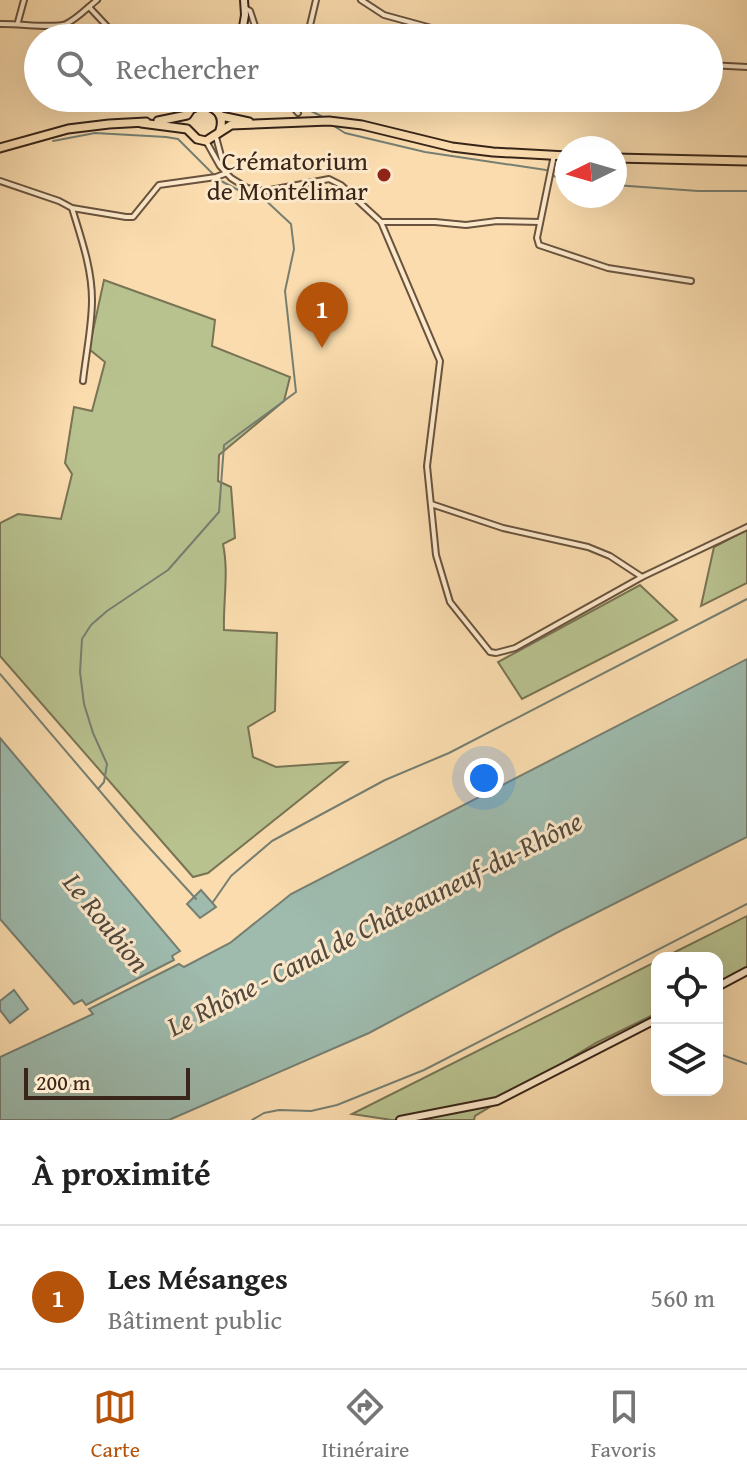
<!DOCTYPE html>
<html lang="fr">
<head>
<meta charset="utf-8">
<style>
	:root { --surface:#fff; --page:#f6f6f6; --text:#222; --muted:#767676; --line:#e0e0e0; --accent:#b45309 }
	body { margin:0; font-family:"Gentium Book Plus",serif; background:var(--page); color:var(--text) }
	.controls { position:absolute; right:24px; bottom:24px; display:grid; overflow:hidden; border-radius:16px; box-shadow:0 8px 32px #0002 }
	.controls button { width:72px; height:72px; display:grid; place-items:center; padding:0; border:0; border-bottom:2px solid var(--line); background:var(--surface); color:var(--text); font:40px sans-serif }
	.compass { position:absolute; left:555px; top:136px; width:72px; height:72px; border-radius:50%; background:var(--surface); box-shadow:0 8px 32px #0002; rotate:265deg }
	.scale { position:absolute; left:24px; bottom:20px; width:166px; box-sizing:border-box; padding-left:8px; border:4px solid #392519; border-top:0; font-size:22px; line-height:28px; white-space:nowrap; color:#392519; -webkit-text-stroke:6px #fce8ca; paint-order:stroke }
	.you { position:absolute; left:484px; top:778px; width:28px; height:28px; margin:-20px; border:6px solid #fff; border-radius:50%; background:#1a73e8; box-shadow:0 0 0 12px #1a73e833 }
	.badge { display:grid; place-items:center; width:52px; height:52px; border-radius:50%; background:var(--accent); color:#fff; font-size:26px; font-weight:700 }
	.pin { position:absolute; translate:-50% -66px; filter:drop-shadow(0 2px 4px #0008) }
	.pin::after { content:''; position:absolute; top:42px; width:28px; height:24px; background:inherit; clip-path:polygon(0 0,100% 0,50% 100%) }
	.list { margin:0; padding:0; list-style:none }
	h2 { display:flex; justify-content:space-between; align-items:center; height:104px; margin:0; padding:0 32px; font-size:34px }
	h2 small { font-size:26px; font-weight:400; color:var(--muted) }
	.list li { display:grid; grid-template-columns:52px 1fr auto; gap:24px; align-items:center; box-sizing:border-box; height:144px; padding:0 32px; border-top:2px solid var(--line) }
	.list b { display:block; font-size:30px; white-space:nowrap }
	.list p { margin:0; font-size:26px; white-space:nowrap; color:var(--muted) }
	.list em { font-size:26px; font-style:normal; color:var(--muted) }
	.icon { flex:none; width:44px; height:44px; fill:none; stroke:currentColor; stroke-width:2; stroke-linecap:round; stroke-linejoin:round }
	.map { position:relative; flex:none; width:747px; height:1120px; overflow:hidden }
	.search { position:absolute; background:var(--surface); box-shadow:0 8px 32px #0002; left:24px; right:24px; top:24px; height:88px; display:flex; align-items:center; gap:20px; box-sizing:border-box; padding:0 28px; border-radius:44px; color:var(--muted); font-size:30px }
	.sheet { height:248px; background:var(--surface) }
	nav { display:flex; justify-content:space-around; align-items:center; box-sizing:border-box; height:112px; border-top:2px solid var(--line); background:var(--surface); font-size:22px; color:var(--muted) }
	nav a { display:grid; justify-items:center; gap:4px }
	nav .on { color:var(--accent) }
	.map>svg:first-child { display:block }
	.green { fill:#b8c28f; stroke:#787454; stroke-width:2 }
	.water { fill:#9ebbae; stroke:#767f72; stroke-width:2 }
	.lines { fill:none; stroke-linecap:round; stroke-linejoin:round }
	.stream { stroke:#767f72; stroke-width:2 }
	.street-casing { stroke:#69533e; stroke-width:8 }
	.secondary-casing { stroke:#392519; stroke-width:10 }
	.primary-casing { stroke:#392519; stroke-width:11 }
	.street { stroke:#fce8ca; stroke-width:4 }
	.secondary { stroke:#fce8ca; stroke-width:6 }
	.primary { stroke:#fadcae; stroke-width:7 }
	.poi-dot { fill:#8f2418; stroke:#fce8ca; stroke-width:3 }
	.labels { text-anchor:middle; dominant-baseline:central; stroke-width:6; stroke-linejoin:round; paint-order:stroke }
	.poi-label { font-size:26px; fill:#392519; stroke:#fce8ca; text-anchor:end }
	.water-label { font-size:28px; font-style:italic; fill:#524a3e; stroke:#fce8ca }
</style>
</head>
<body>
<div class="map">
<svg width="747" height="1120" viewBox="0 0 747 1120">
	<rect width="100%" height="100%" fill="#fadcae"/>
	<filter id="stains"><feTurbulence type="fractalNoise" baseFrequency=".0025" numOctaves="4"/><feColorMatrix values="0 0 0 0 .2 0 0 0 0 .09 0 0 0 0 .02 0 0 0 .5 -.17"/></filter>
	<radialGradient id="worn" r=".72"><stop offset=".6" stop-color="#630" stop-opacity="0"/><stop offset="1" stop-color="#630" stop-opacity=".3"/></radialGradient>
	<g class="green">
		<path d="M 104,280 L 215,320 L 212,346 L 290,377 L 284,401 L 219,455 L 218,481 L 231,487 L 235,538 L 223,544 C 229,573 223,601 224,630 L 277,633 L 275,711 L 248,727 L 253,757 L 276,767 L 347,762 L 208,873 L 193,877 L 0,656 L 0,523 L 18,514 L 61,519 L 72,474 L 65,463 L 74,407 L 92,411 L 105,362 L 89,349 Z"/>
		<path d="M 747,530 L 747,583 L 701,606 L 714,547 Z"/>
		<path d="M 640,585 L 677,620 L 522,699 L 498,662 Z"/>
		<path d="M 747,916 L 747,968 L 717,983 L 717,958 L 663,958 Z"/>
		<path d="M 657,961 L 657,1013 L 596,1043 L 475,1116 L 474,1120 L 392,1120 L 352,1114 Z"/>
	</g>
	<g class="water">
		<path d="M 747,659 L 747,837 L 560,931 L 369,1033 L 169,1120 L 0,1120 L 0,1057 L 93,1014 L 89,1009 L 179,964 L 184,967 L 230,943 L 291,894 Z"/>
		<path d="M 0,738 L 180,951 L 172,956 L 174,960 L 86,1005 L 82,1000 L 74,1004 L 0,919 Z"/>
		<path d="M 201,890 L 216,907 L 200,918 L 187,904 Z"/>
		<path d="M 14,990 L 28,1009 L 10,1023 L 0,1010 L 0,1001 Z"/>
	</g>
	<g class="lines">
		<g class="stream">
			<path d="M 299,105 L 323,117"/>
			<path d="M 334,126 L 345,133 L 425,152 L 546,170"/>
			<path d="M 53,141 L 95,133 L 166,137 L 178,139 L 213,174"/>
			<path d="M 554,176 L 567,182"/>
			<path d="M 615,185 L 698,191 L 747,191"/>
			<path d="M 0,674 L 134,831 L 196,899"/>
			<path d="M 98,789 L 104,782 L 107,764 L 93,733 L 84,704 L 80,672 L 82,639 L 91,625 L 107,611 L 168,570 L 219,512 L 224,445 L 296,392 L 285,291 L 294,249 L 291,224 L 262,197 L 248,195 L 221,181"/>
			<path d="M 213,902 L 231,876 L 272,841 L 385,780 L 449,753 L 747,599"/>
			<path d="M 717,1053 L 747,1064"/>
			<path d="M 252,1120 L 264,1113 L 279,1110 L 311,1111 L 337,1105 L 424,1070 L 747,904"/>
		</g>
		<g class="street-casing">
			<g id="street">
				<path d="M 361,0 L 384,15 L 468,38"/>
				<path d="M 89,7 L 118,38"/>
				<path d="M 245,8 L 250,11 L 259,38"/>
				<path d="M 18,22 L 24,0"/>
				<path d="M 0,24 C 17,23 53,29 66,24 C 77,19 87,8 97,0"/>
				<path d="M 307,38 L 316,0"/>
				<path d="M 709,65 L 747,67"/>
				<path d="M 285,98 L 298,113"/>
				<path d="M 216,137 L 224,167"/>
				<path d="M 206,141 L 220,166 L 231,178 L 247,188 L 265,191 L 329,179 L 341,185 L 381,222 L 440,361 L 427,466 L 436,555 L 450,602 L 490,652 L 496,653 L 515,648 L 642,577"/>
				<path d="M 554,155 L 537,238 L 539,245 L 608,268 L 691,281"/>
				<path d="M 0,181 L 59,201 L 72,208 L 126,217 L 133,217 L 159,185 L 216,177 L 227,173"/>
				<path d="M 72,208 C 81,238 92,268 92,300 C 92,326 86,354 83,381"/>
				<path d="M 381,222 L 435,222 L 466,225 L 497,221 L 540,222"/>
				<path d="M 431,504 L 503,528 L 588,547 L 610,556 L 642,577 L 747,527"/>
			</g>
		</g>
		<g class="secondary-casing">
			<g id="secondary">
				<path d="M 241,38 L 245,15 L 244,0"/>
				<path d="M 214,98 L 217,110"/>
				<path d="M 717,987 L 747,971"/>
				<path d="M 400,1120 L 497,1101 L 657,1019"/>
			</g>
		</g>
		<g class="primary-casing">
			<g id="primary">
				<path d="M 221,116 L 249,122"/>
				<path d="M 158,121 L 187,115 L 191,109 L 202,104 C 216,107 225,115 220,130"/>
				<path d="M 141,123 L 187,129 L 197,139 L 206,141 L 231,125 L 329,121 L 362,125 L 452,147 L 493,152 L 567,156"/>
				<path d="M 0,148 L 68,129 L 109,124 L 146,122"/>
				<path d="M 615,158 L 747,161"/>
			</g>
		</g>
		<use href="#street" class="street"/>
		<use href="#secondary" class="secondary"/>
		<use href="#primary" class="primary"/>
	</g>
	<circle class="poi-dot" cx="384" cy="175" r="8"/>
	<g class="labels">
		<g class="poi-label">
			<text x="368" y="160">Crématorium<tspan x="368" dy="30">de Montélimar</tspan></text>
		</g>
		<g class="water-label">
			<text transform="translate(107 922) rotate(51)">Le Roubion</text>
			<text transform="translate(374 923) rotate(-27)">Le Rhône - Canal de Châteauneuf-du-Rhône</text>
		</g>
	</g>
	<rect width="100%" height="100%" filter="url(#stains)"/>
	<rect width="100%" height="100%" fill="url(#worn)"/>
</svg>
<div class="controls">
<button><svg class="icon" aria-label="locate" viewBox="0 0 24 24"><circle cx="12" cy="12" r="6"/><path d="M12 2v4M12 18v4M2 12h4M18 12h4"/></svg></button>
<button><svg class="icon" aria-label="layers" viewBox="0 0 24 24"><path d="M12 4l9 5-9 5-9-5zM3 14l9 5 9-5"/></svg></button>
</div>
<svg class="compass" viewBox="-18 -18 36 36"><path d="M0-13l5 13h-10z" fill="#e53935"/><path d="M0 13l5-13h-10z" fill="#767676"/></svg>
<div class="scale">200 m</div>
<div class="you"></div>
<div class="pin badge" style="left:322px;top:348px">1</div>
<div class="search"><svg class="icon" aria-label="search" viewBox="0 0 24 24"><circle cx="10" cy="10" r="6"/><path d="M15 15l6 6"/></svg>Rechercher</div>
</div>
<section class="sheet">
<h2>À proximité<small></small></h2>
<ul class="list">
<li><span class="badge">1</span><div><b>Les Mésanges</b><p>Bâtiment public</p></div><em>560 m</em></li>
</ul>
</section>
<nav>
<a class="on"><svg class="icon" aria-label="map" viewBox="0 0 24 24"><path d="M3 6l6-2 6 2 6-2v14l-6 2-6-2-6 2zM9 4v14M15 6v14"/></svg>Carte</a>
<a><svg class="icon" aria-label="directions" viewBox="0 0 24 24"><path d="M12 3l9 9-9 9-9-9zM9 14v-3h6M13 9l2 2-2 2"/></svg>Itinéraire</a>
<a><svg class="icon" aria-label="saved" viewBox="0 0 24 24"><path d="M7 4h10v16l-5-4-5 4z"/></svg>Favoris</a>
</nav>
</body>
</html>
